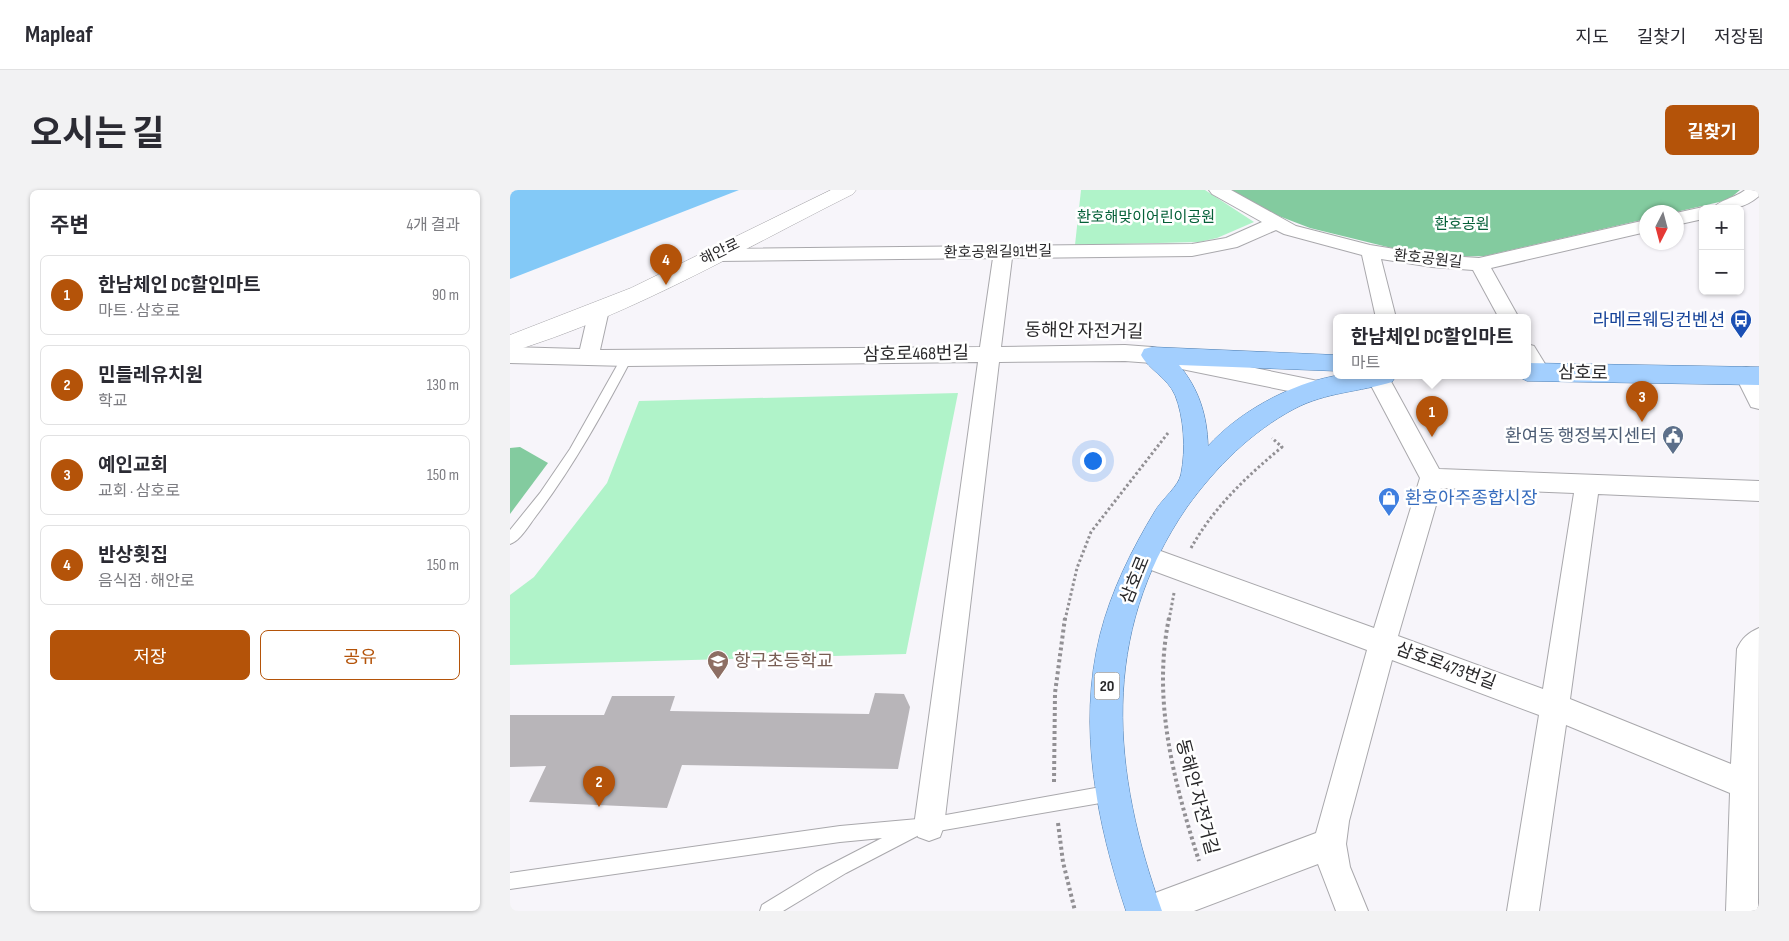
<!DOCTYPE html>
<html lang="ko">
<head>
<meta charset="utf-8">
<style>
	:root { --surface:#fff; --page:#f2f2f3; --text:#2b2b33; --muted:#7c7c81; --line:#e1e1e2; --accent:#b45309 }
	body { margin:0; font-family:"Sofia Sans Condensed","Noto Sans KR",sans-serif; background:var(--page); color:var(--text) }
	.controls { position:absolute; right:15px; top:15px; display:grid; overflow:hidden; border-radius:8px; box-shadow:0 1px 4px #0004 }
	.controls button { width:45px; height:45px; display:grid; place-items:center; padding:0; border:0; border-bottom:1px solid var(--line); background:var(--surface); color:var(--text); font:25px sans-serif }
	.compass { position:absolute; left:1129px; top:15px; width:45px; height:45px; border-radius:50%; background:var(--surface); box-shadow:0 1px 4px #0004; rotate:186deg }
	.you { position:absolute; left:582px; top:270px; width:18px; height:18px; margin:-12px; border:4px solid #fff; border-radius:50%; background:#1a73e8; box-shadow:0 0 0 8px #1a73e833 }
	.badge { display:grid; place-items:center; width:32px; height:32px; border-radius:50%; background:var(--accent); color:#fff; font-size:16px; font-weight:700 }
	.pin { position:absolute; translate:-50% -41px; filter:drop-shadow(0 1px 2px #0008) }
	.pin::after { content:''; position:absolute; top:26px; width:18px; height:15px; background:inherit; clip-path:polygon(0 0,100% 0,50% 100%) }
	.popup { position:absolute; left:823px; top:124px; width:198px; height:65px; box-sizing:border-box; display:grid; place-content:center; border-radius:8px; background:var(--surface); filter:drop-shadow(0 1px 4px #0005); font-size:16px; white-space:nowrap; color:var(--muted) }
	.popup b { font-size:19px; color:var(--text) }
	.popup::after { content:''; position:absolute; left:50%; top:100%; margin-left:-10px; border:10px solid transparent; border-top-color:var(--surface) }
	.list { margin:0; padding:0; list-style:none }
	h2 { display:flex; justify-content:space-between; align-items:center; height:65px; margin:0; padding:0 20px; font-size:21px }
	h2 small { font-size:16px; font-weight:400; color:var(--muted) }
	.list li { display:grid; grid-template-columns:32px 1fr auto; gap:15px; align-items:center; box-sizing:border-box; height:80px; margin:0 10px 10px; padding:0 10px; border:1px solid var(--line); border-radius:8px }
	.list b { display:block; font-size:19px; white-space:nowrap }
	.list p { margin:0; font-size:16px; white-space:nowrap; color:var(--muted) }
	.list em { font-size:16px; font-style:normal; color:var(--muted) }
	.actions { display:flex; gap:10px; padding:15px 20px }
	.actions a { flex:1; padding:11px 0; border:1px solid var(--accent); border-radius:8px; text-align:center; font-size:18px; color:var(--accent) }
	.actions .main { background:var(--accent); color:#fff }
	.map { position:relative; flex:none; width:1249px; height:721px; overflow:hidden; border-radius:8px }
	header { display:flex; align-items:center; gap:30px; box-sizing:border-box; height:70px; padding:0 25px; background:var(--surface); border-bottom:1px solid var(--line) }
	header strong { font-size:24px }
	nav { display:flex; gap:28px; margin-inline-start:auto; font-size:18px }
	.intro { display:flex; align-items:center; justify-content:space-between; box-sizing:border-box; height:120px; padding:0 30px }
	h1 { margin:0; font-size:35px }
	.button { padding:12px 22px; border-radius:8px; background:var(--accent); color:#fff; font-size:18px; font-weight:700 }
	main { display:flex; gap:30px; padding:0 30px }
	aside { flex:1; background:var(--surface); border-radius:8px; box-shadow:0 1px 4px #0004 }
	.map>svg:first-child { display:block }
	.green { fill:#b0f3c9 }
	.forest { fill:#83cb9f }
	.water { fill:#83c9f7 }
	.building { fill:#b8b5b9 }
	.lines { fill:none; stroke-linecap:round; stroke-linejoin:round }
	.service-casing { stroke:#a9a8ac; stroke-width:2 }
	.minor-casing { stroke:#a9a8ac; stroke-width:2 }
	.tertiary-casing { stroke:#a9a8ac; stroke-width:1 }
	.primary-casing { stroke:#5080b3; stroke-width:1 }
	.path-far1 { stroke:#929094; stroke-width:3; stroke-dasharray:2.5 2.5; stroke-linecap:butt }
	.path { stroke:#929094; stroke-width:4; stroke-dasharray:3 3; stroke-linecap:butt }
	.service { fill:#fff; fill-rule:evenodd }
	.minor { fill:#fff; fill-rule:evenodd }
	.tertiary { fill:#fff; fill-rule:evenodd }
	.primary { fill:#a3cffe; fill-rule:evenodd }
	.labels { text-anchor:middle; dominant-baseline:central; stroke-width:5; stroke-linejoin:round; paint-order:stroke }
	.far-park-label { font-size:15px; fill:#056038; stroke:#fff }
	.far-street-label { font-size:15px; fill:#29282a; stroke:#fff }
	.shield { fill:#fff; stroke:#69686a; stroke-width:1 }
	.shield-label { font-size:16px; font-weight:bold; fill:#29282a }
	.transit-label { font-size:18px; fill:#164399; stroke:#fff; text-anchor:end }
	.street-label { font-size:18px; fill:#29282a; stroke:#fff }
	.service-label { font-size:18px; fill:#4e5e75; stroke:#fff; text-anchor:end }
	.shop-label { font-size:18px; fill:#366cbe; stroke:#fff; text-anchor:start }
	.education-label { font-size:18px; fill:#785e54; stroke:#fff; text-anchor:start }
</style>
</head>
<body>
<header>
<strong>Mapleaf</strong>
<nav><a>지도</a><a>길찾기</a><a>저장됨</a></nav>
</header>
<div class="intro"><h1>오시는 길</h1><a class="button">길찾기</a></div>
<main>
<aside>
<h2>주변<small>4개 결과</small></h2>
<ul class="list">
<li><span class="badge">1</span><div><b>한남체인 DC할인마트</b><p>마트 · 삼호로</p></div><em>90 m</em></li>
<li><span class="badge">2</span><div><b>민들레유치원</b><p>학교</p></div><em>130 m</em></li>
<li><span class="badge">3</span><div><b>예인교회</b><p>교회 · 삼호로</p></div><em>150 m</em></li>
<li><span class="badge">4</span><div><b>반상횟집</b><p>음식점 · 해안로</p></div><em>150 m</em></li>
</ul>
<div class="actions"><a class="main">저장</a><a>공유</a></div>
</aside>
<div class="map">
<svg width="1249" height="721" viewBox="0 0 1249 721">
	<rect width="100%" height="100%" fill="#f7f5fa"/>
	<g class="green">
		<path d="M 571,0 L 695,0 L 744,32 L 707,48 L 689,52 L 565,55 Z"/>
		<path d="M 448,203 L 396,464 L 0,475 L 0,405 L 24,387 L 97,293 L 129,211 Z"/>
	</g>
	<g class="forest">
		<path d="M 721,0 L 1230,0 L 1218,10 L 1166,22 L 1136,22 L 1136,29 L 975,66 L 938,67 L 898,62 L 800,38 L 761,23 Z"/>
		<path d="M 10,257 L 38,273 L 0,324 L 0,258 Z"/>
	</g>
	<path class="water" d="M 0,0 L 229,0 L 0,89 Z"/>
	<path class="building" d="M 365,503 L 394,504 L 400,517 L 388,579 L 172,575 L 157,618 L 19,612 L 36,576 L 0,577 L 0,525 L 94,525 L 102,506 L 165,506 L 160,521 L 359,524 Z"/>
	<g class="lines">
		<g class="service-casing">
			<g id="service">
				<path d="M 117,164 L 122,168 C 93,223 63,277 26,326 C 19,335 10,351 0,354 L 0,340 L 30,303 L 60,259 L 113,165 Z"/>
				<path d="M 602,595 L 607,598 L 610,603 L 607,608 L 602,611 L 411,644 L 336,683 L 273,721 L 250,721 L 252,715 L 306,682 L 372,648 L 330,652 L 0,699 L 0,683 L 330,636 L 419,628 Z"/>
			</g>
		</g>
		<g class="minor-casing">
			<g id="minor">
				<path d="M 699,0 L 721,0 L 786,36 L 860,55 L 922,65 L 969,68 L 1136,30 L 1136,42 L 981,78 L 1009,128 L 989,128 L 963,80 L 922,77 L 871,69 L 886,128 L 866,128 L 852,65 L 774,44 L 766,40 L 727,57 L 682,66 L 502,68 L 491,157 L 615,155 L 642,157 L 808,191 L 816,193 L 819,199 L 816,205 L 808,207 L 642,173 L 615,171 L 489,172 L 434,636 L 430,647 L 419,651 L 408,647 L 404,636 L 468,172 L 117,176 L 0,173 L 0,157 L 70,159 L 79,120 L 82,115 L 89,113 L 96,115 L 99,120 L 90,160 L 470,157 L 483,68 L 207,71 L 200,69 L 198,65 L 200,61 L 207,59 L 682,54 L 716,48 L 752,32 L 702,4 Z"/>
				<path d="M 1235,0 L 1249,0 L 1249,6 C 1234,19 1222,19 1202,19 C 1207,11 1227,7 1235,0 Z"/>
				<path d="M 1193,17 L 1198,19 L 1193,19 L 1193,29 L 1166,35 L 1166,23 Z"/>
				<path d="M 1017,154 L 1024,156 L 1040,182 L 1037,188 L 1029,190 L 1021,188 L 1017,180 Z"/>
				<path d="M 1236,177 L 1244,179 L 1249,190 L 1249,219 L 1241,217 L 1225,185 L 1228,179 Z"/>
				<path d="M 856,186 L 878,186 L 929,279 L 1249,291 L 1249,311 L 1088,304 L 1060,509 L 1221,574 L 1227,459 C 1232,448 1238,443 1249,438 L 1248,721 L 1216,721 L 1220,603 L 1056,535 L 1029,721 L 997,721 L 1029,525 L 882,470 L 839,631 L 836,654 L 840,677 L 858,721 L 826,721 L 808,674 L 684,721 L 625,721 L 629,709 L 806,643 L 857,460 L 625,374 L 621,366 L 625,358 L 634,355 L 864,438 L 910,288 ZM 931,298 L 1064,303 L 1033,499 L 888,446 Z"/>
			</g>
		</g>
		<g class="tertiary-casing">
			<path id="tertiary" d="M 321,0 L 346,0 L 343,4 C 231,60 120,126 0,162 L 0,145 L 121,98 Z"/>
		</g>
		<g class="primary-casing">
			<g id="primary">
				<path d="M 642,157 L 827,165 L 827,181 L 669,175 C 689,199 697,225 698,256 C 729,222 778,195 824,186 C 842,183 867,185 886,186 L 882,192 C 850,202 816,202 784,219 C 741,242 706,277 677,317 C 589,445 602,582 652,721 L 616,721 C 587,633 567,537 590,445 C 601,401 622,359 645,321 C 652,309 669,296 671,284 C 676,260 674,227 665,205 C 657,187 639,180 631,165 L 634,159 Z"/>
				<path d="M 1017,173 L 1249,177 L 1249,195 L 1017,191 L 1007,186 L 1017,186 Z"/>
			</g>
		</g>
		<g class="path-far1">
			<path d="M 681,358 C 704,317 736,287 772,257 L 762,248"/>
			<path d="M 555,430 L 567,378 L 581,342 L 658,243"/>
			<path d="M 659,430 L 664,403"/>
		</g>
		<g class="path">
			<path d="M 659,428 C 642,511 664,592 689,671"/>
			<path d="M 544,592 L 545,503 L 555,428"/>
			<path d="M 548,633 L 553,672 L 565,721"/>
		</g>
		<use href="#service" class="service"/>
		<use href="#minor" class="minor"/>
		<use href="#tertiary" class="tertiary"/>
		<use href="#primary" class="primary"/>
	</g>
	<defs>
		<g id="bus-pin" transform="scale(1.125)"><path d="M0 17L-7.5 6A9.5 9.5 0 1 1 7.5 6Z" fill="#1a4fb4" stroke="#fff"/><path d="M-5-6H5V4H4V6H2V4H-2V6H-4V4H-5ZM-3.5-4V0h7V-4ZM-3.5 1.2v1.5H-2V1.2ZM2 1.2v1.5H3.5V1.2Z" fill="#fff"/></g>
		<g id="civic-pin" transform="scale(1.125)"><path d="M0 17L-7.5 6A9.5 9.5 0 1 1 7.5 6Z" fill="#5c6f8a" stroke="#fff"/><path d="M-.6-6.5H3V-4.5H.6V-3L4-1V1h2V6H-6V1h2V-1L-.6-3ZM-1.2 2.5V6h2.4V2.5Z" fill="#fff"/></g>
		<g id="shop-pin" transform="scale(1.125)"><path d="M0 17L-7.5 6A9.5 9.5 0 1 1 7.5 6Z" fill="#3f7fe0" stroke="#fff"/><path d="M-5-2.5h2.3a2.7 3.5 0 0 1 5.4 0H5L5.5 6h-11ZM-1.5-2.5h3a1.5 2.3 0 0 0-3 0Z" fill="#fff"/></g>
		<g id="school-pin" transform="scale(1.125)"><path d="M0 17L-7.5 6A9.5 9.5 0 1 1 7.5 6Z" fill="#8d6e63" stroke="#fff"/><path d="M0-5L7-2L0 1L-7-2ZM-4 1L0 2.5L4 1V4Q0 6-4 4Z" fill="#fff"/></g>
	</defs>
	<g fill-rule="evenodd">
		<use href="#bus-pin" x="1231" y="130"/>
		<use href="#civic-pin" x="1163" y="246"/>
		<use href="#shop-pin" x="879" y="308"/>
		<use href="#school-pin" x="208" y="471"/>
	</g>
	<g class="labels">
		<g class="far-park-label">
			<text x="636" y="27">환호해맞이어린이공원</text>
			<text x="952" y="34">환호공원</text>
		</g>
		<g class="far-street-label">
			<text transform="translate(210 62) rotate(-26)">해안로</text>
			<text transform="translate(488 62) rotate(-1)">환호공원길91번길</text>
			<text transform="translate(918 69) rotate(6)">환호공원길</text>
		</g>
		<rect class="shield" x="584.5" y="482.5" width="25" height="27" rx="4"/>
		<g class="shield-label">
			<text x="597" y="496">20</text>
		</g>
		<g class="transit-label">
			<text x="1215" y="130">라메르웨딩컨벤션</text>
		</g>
		<g class="street-label">
			<text transform="translate(574 141) rotate(1)">동해안 자전거길</text>
			<text transform="translate(406 164) rotate(-1)">삼호로468번길</text>
			<text transform="translate(1073 183) rotate(1)">삼호로</text>
			<text transform="translate(625 390) rotate(-68)">삼호로</text>
			<text transform="translate(936 476) rotate(20)">삼호로473번길</text>
			<text transform="translate(687 607) rotate(75)">동해안 자전거길</text>
		</g>
		<g class="service-label">
			<text x="1147" y="246">환여동 행정복지센터</text>
		</g>
		<g class="shop-label">
			<text x="895" y="308">환호아주종합시장</text>
		</g>
		<g class="education-label">
			<text x="224" y="471">항구초등학교</text>
		</g>
	</g>
</svg>
<div class="controls">
<button>+</button>
<button>−</button>
</div>
<svg class="compass" viewBox="-18 -18 36 36"><path d="M0-13l5 13h-10z" fill="#e53935"/><path d="M0 13l5-13h-10z" fill="#7c7c81"/></svg>
<div class="you"></div>
<div class="pin badge" style="left:922px;top:247px">1</div>
<div class="popup"><b>한남체인 DC할인마트</b>마트</div>
<div class="pin badge" style="left:89px;top:617px">2</div>
<div class="pin badge" style="left:1132px;top:232px">3</div>
<div class="pin badge" style="left:156px;top:95px">4</div>
</div>
</main>
</body>
</html>
